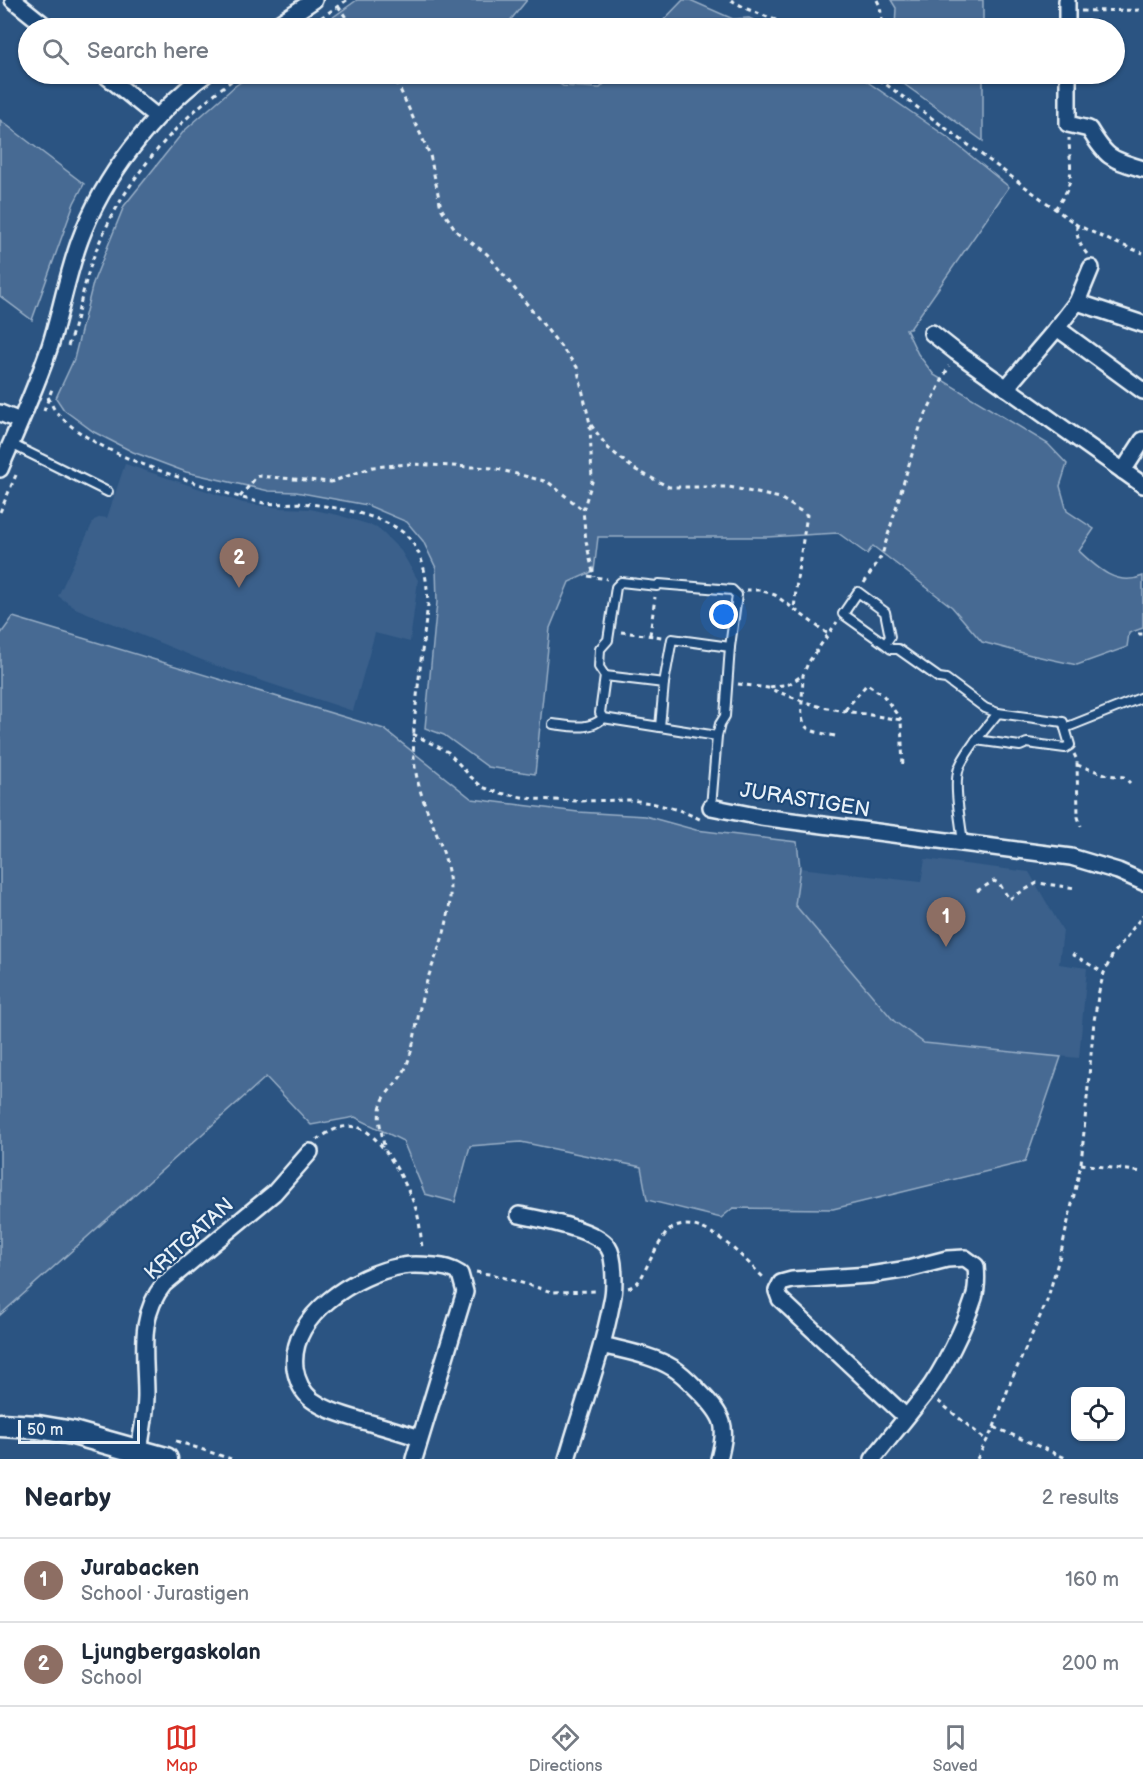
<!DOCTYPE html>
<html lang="en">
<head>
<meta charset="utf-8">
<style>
	:root { --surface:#fff; --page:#f6f6f7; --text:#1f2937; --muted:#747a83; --line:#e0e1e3; --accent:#d93025 }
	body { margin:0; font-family:"Balsamiq Sans",sans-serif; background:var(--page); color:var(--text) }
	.controls { position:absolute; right:18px; bottom:18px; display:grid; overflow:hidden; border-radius:12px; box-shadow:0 2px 4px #0004 }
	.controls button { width:54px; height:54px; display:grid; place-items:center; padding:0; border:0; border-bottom:2px solid var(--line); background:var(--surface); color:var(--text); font:30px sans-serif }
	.scale { position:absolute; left:18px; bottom:15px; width:122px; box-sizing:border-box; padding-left:6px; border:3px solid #e8f1f8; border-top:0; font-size:16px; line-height:21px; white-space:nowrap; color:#e8f1f8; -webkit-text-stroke:4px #1f4a7a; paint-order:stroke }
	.you { position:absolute; left:724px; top:615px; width:21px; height:21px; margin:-15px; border:4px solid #fff; border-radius:50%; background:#1a73e8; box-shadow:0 0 0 9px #1a73e833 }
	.badge { display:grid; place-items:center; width:39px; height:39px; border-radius:50%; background:var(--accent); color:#fff; font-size:20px; font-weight:700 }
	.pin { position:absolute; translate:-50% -50px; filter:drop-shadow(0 2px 3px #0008) }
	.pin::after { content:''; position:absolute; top:32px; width:21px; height:18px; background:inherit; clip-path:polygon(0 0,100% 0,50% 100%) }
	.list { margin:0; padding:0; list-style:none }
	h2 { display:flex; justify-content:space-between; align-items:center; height:78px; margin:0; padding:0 24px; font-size:26px }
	h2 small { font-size:20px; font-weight:400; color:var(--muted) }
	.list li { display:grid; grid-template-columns:39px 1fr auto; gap:18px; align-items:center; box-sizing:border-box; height:84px; padding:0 24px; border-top:2px solid var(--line) }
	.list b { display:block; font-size:22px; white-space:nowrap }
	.list p { margin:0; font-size:20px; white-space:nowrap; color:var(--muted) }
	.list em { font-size:20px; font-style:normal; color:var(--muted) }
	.icon { flex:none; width:33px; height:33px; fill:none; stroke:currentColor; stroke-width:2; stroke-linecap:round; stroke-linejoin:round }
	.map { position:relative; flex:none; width:1143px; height:1459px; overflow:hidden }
	.search { position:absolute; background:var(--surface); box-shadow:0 2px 4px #0004; left:18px; right:18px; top:18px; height:66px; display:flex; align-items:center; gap:15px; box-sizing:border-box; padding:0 21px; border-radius:33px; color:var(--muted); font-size:22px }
	.sheet { height:246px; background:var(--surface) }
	nav { display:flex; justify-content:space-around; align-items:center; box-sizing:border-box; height:84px; border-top:2px solid var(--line); background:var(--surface); font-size:16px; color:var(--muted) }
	nav a { display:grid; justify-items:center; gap:3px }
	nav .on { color:var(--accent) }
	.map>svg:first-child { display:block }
	.built { fill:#3a608b }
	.green { fill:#476b93; stroke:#98aec6; stroke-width:1.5 }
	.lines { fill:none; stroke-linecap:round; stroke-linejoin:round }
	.lane-casing { stroke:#e8f1f8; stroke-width:12 }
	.street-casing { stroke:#e8f1f8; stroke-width:20 }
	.secondary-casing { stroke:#e8f1f8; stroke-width:27 }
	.path { stroke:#e8f1f8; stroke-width:3; stroke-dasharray:4.5 4.5; stroke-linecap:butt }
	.lane { stroke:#1f4a7a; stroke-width:8 }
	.street { stroke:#1f4a7a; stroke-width:15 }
	.secondary { stroke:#1f4a7a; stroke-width:22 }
	.labels { text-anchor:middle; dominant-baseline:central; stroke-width:4.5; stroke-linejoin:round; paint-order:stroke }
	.street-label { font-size:21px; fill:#e8f1f8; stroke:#1f4a7a }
</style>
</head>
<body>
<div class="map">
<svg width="1143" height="1459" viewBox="0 0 1143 1459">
	<rect width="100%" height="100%" fill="#2b5482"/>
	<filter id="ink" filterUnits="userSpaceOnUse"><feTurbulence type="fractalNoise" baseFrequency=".0167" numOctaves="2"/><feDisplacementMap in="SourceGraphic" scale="12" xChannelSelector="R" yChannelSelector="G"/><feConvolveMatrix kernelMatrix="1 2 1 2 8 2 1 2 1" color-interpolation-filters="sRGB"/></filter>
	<g filter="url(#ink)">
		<g class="built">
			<path d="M 125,464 L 243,503 L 281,508 L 310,509 L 338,515 L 377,527 L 401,551 L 418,580 L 410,642 L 375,633 L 353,711 L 214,665 L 75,608 L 58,596 L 94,520 L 101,517 L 107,518 Z"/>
			<path d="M 925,859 L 1029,872 L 1063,931 L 1059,964 L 1087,968 L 1079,1058 L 924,1043 L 894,1021 L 795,905 L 800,868 L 921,882 Z"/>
		</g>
		<g class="green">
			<path d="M 357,0 L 527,0 L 504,28 L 318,28 Z"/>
			<path d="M 683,0 L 690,0 L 733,19 L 749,18 L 772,28 L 656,28 Z"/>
			<path d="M 891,0 L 983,0 L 983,28 L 895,28 L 896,8 Z"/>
			<path d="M 253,74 L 542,74 L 563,86 L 600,88 L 614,74 L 856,74 L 950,139 L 1009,187 L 910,329 L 906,329 L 918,354 L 934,375 L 1048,444 L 1067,464 L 1060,486 L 1067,511 L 1094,529 L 1079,551 C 1097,568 1117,587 1143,576 L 1143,628 L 1129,633 L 1127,647 L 1077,665 L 1031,655 L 982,642 L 952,607 L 873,546 L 867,554 L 838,533 L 767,537 L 598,537 L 594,571 L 569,582 L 550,628 L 535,774 L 488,767 L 444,735 L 425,728 L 437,602 L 436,568 L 423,541 L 407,522 L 367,505 L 296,492 L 269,491 L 186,472 L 133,452 L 94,432 L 64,410 L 56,398 L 74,359 L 93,283 L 124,206 L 184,131 L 235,86 Z"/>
			<path d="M 894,74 L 983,74 L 983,141 L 897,79 Z"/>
			<path d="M 0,120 L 84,184 L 74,203 L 32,320 L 0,296 Z"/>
			<path d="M 13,617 L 384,729 L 472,799 L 578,812 L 645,816 L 696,830 L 797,842 L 800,868 L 795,905 L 894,1021 L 924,1043 L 1061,1057 L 1025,1162 L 833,1209 L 733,1208 L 721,1218 L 647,1200 L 641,1167 L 521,1142 L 470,1146 L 455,1202 L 425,1194 L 403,1141 L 355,1117 L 311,1125 L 266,1077 L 0,1315 L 0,635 Z"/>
		</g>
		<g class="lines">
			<g class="lane-casing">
				<g id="lane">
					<path d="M 11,444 L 108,492"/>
					<path d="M 885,644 L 843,614 L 858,592 L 885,612 L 890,637 L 885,644 L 891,649 L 898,649 L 939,678 L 946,679 L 985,708 L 998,713"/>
					<path d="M 605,676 L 664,683"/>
					<path d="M 553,724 C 571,726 589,731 603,718"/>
					<path d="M 660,727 L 664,683 L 672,639 L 730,647"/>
					<path d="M 976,740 L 998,713 L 1063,722 L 1065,728"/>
					<path d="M 711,807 L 717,736 L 720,724 L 725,716 L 730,647 L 737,595 L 732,590 L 659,584 L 657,586 L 621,582 L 616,587 L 608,640 L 600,649 L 599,667 L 605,676 L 600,713 L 603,718 L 717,736"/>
					<path d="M 963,843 C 961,824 953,785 959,768 C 963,758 970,749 976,740 L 1020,746 L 1027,743 L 1065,748 L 1070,745 L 1065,728 L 1143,697"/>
				</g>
			</g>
			<g class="street-casing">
				<g id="street">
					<path d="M 13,0 L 48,28"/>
					<path d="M 1067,0 L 1067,28"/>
					<path d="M 272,28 L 314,0"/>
					<path d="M 104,74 L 157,117"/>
					<path d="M 1068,74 L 1068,124 L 1089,129 C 1107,159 1111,159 1143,169"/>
					<path d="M 1077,302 L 1091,268"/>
					<path d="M 1057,328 L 1143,391"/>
					<path d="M 932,333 L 956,352 L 1143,485"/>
					<path d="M 1006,388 L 1057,328 L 1077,302 L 1143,324"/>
					<path d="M 0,413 L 20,421"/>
					<path d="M 0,469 C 17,429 36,388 50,346 C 61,311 67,275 80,240 C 103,177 152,114 206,74"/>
					<path d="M 1123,471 L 1143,440"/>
					<path d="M 711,807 L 761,817 L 1071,857 L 1118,871 L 1143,882"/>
					<path d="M 519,1215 C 539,1219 596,1229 608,1247 C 615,1257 615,1288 612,1301 C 602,1354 582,1407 567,1459"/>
					<path d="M 602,1345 C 625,1351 652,1355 673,1368 C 683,1374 692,1384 701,1393 C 724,1417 728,1425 719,1459"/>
					<path d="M 139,1450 C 142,1432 146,1413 146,1395 C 146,1355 137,1317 164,1284 L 274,1193 L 310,1152"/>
					<path d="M 414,1459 L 465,1292 L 460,1274 C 451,1268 444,1267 434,1266 C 424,1265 412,1264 402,1266 C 356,1274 289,1315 295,1368 C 297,1381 302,1392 312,1400 C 327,1411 345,1415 363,1421 C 382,1426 401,1432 420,1438"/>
					<path d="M 873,1459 C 890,1437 908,1416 925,1394 C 943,1371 965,1326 974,1298 C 977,1288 977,1277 976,1266 L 965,1258 L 947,1259 L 908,1269 L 870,1275 L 792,1280 L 781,1283 L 777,1291 L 780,1299 L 906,1417"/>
				</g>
			</g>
			<g class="secondary-casing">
				<path id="secondary" d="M 0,1425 L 38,1427 L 73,1433 L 166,1459"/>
			</g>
			<g class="path">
				<path d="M 731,0 L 747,9 L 796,28"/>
				<path d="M 877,0 L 880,6 L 883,28"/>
				<path d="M 338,6 L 353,28"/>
				<path d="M 1081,11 L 1143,10"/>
				<path d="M 306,28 L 347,0"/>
				<path d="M 393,74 L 430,155 L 441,208 L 457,232 L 487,254 L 577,367 L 590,424 L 592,482 L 583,510 L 586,541 L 594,577"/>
				<path d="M 872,74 L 1077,225 L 1111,241 L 1143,253"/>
				<path d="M 1055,209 C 1059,203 1063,198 1066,192 C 1074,177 1069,155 1069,138"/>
				<path d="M 1077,225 C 1076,238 1080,245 1087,254"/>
				<path d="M 68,346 C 79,316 83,284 95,253 C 123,181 177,118 241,74"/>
				<path d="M 48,397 C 51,402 53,409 57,413 C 92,450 152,468 199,484 C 220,491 242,499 264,503 C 280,505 295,502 310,504 C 336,507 390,517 408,537 C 425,556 427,581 428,605 C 424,633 421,660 418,687 C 415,717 410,747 417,778 C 425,816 450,851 450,891 C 451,926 435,955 425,987 C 417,1013 416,1042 406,1067 C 400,1083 382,1093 380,1110 C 377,1122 384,1136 384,1150"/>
				<path d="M 44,411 L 52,389"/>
				<path d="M 591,425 L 608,448 L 634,469 L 669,487 L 729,487 L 780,498 L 807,515 L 798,571 L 794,609"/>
				<path d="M 240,497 L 257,476 L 331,482 L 373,467 L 409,464 L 493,468 L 548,482 L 583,510"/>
				<path d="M 0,512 L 16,475"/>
				<path d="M 588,576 L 607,579"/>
				<path d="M 864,583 L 882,555 L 921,424 L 949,366"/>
				<path d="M 746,590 L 760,590 L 775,595 L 828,634"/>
				<path d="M 621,632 L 662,637"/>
				<path d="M 1138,634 L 1143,634"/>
				<path d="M 650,635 L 655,597"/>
				<path d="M 738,684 L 768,688 L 802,701 L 803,675 L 808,663 L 837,622"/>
				<path d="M 770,687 L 789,684 L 803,675"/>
				<path d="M 845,710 L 867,684 L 883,695 L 901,720"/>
				<path d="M 413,734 L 448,752 L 470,776 L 482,787 L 500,793 L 533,799 L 578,801 L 631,800 L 651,803 L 679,810 L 702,820"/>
				<path d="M 835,736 C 808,730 800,733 802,701 L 821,707 L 901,720 L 903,768"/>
				<path d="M 1074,754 L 1077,760 L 1078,817 L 1081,826"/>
				<path d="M 1077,765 L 1108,775 L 1124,777 L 1130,783"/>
				<path d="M 977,891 L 994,881 L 999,883 L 1009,899 L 1037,883 L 1076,888"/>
				<path d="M 1072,954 L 1104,973"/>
				<path d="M 317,1140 C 328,1132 341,1124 356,1127 C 381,1131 410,1190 417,1212 C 420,1224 421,1237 422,1249"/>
				<path d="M 1081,1164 L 1143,1172"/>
				<path d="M 476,1272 L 495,1275 L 552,1292 L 598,1291"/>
				<path d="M 628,1288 C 640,1285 643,1274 648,1264 C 653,1255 663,1234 671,1229 C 703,1211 745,1260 765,1279"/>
				<path d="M 938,1401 L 986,1440"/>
				<path d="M 994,1427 L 1068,1459"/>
				<path d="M 176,1441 L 231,1459"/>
				<path d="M 977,1459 L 994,1427 L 1011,1381 L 1047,1301 L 1062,1248 L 1081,1164 L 1094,1021 L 1099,991 L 1104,973 L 1112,956 L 1143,915"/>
			</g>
			<use href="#lane" class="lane"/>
			<use href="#street" class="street"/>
			<use href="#secondary" class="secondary"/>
		</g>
	</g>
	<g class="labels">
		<g class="street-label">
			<text transform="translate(805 800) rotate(9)">JURASTIGEN</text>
			<text transform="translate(189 1239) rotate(-42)">KRITGATAN</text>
		</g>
	</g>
</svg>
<div class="controls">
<button><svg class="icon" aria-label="locate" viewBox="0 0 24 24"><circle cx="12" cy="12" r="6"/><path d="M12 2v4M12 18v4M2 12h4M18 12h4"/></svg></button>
</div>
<div class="scale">50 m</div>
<div class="you"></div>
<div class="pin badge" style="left:946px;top:947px;background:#8d6e63">1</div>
<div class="pin badge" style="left:239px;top:588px;background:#8d6e63">2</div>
<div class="search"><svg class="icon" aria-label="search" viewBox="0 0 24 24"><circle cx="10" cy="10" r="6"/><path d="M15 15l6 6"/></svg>Search here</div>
</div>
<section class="sheet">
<h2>Nearby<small>2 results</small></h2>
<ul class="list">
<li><span class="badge" style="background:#8d6e63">1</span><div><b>Jurabacken</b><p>School · Jurastigen</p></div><em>160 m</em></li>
<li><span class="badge" style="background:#8d6e63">2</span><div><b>Ljungbergaskolan</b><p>School</p></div><em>200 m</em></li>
</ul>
</section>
<nav>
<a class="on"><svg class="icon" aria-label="map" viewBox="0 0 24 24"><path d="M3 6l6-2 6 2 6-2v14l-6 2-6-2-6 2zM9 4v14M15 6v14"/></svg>Map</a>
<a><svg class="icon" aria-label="directions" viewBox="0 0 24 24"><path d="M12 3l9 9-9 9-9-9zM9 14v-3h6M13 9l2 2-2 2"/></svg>Directions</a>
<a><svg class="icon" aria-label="saved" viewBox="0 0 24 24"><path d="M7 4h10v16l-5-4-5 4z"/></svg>Saved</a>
</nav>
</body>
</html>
